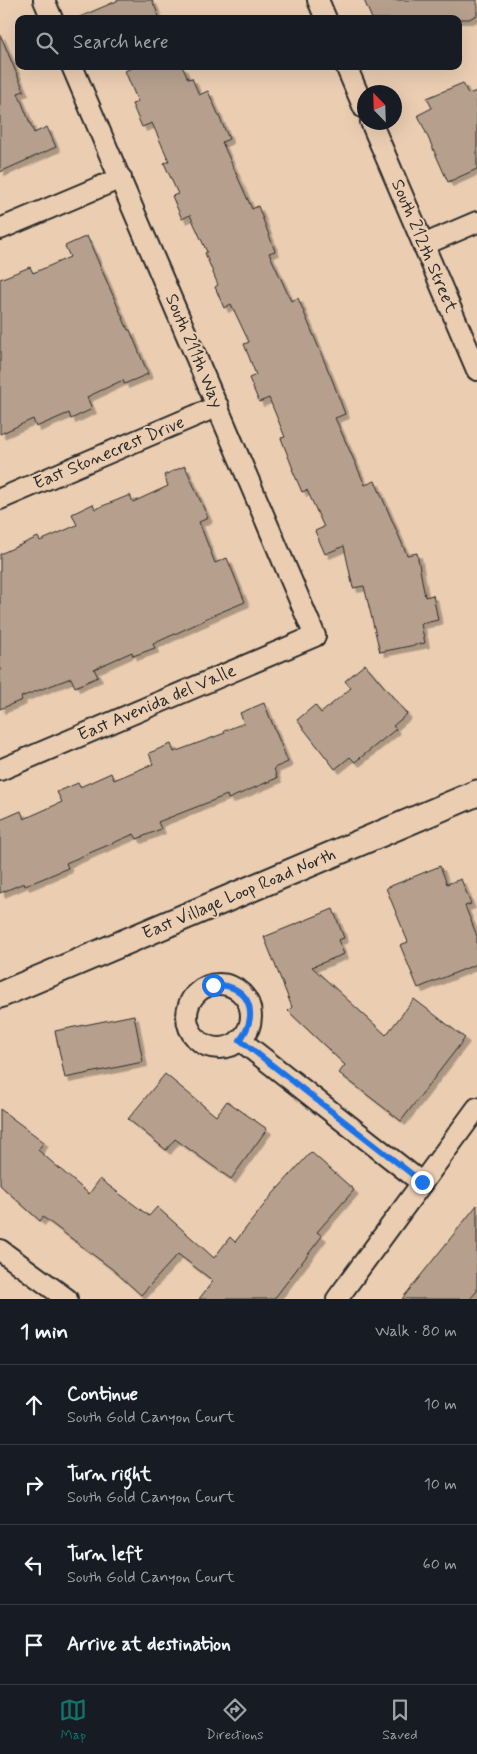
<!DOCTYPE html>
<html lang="en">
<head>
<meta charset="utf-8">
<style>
	:root { --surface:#171b24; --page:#242831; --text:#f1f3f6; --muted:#9ea1a6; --line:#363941; --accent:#0f766e }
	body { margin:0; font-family:Mynerve,sans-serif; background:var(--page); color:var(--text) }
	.compass { position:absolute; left:357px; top:85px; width:45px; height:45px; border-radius:50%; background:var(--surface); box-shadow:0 5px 20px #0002; rotate:337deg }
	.stop { position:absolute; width:15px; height:15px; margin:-11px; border:4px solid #1a73e8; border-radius:50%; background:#fff }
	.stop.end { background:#1a73e8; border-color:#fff; box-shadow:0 1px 5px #0008 }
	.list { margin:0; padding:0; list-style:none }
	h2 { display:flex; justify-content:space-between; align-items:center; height:65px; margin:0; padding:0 20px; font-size:21px }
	h2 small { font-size:16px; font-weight:400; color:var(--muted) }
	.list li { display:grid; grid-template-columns:32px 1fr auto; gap:15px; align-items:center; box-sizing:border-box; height:80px; padding:0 20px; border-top:1px solid var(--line) }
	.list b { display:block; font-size:19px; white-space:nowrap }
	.list p { margin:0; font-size:16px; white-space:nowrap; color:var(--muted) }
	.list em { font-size:16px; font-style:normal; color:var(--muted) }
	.icon { flex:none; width:28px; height:28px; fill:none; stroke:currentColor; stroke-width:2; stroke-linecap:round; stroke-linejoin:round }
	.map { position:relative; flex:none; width:477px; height:1299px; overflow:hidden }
	.search { position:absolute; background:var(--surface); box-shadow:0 5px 20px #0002; left:15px; right:15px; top:15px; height:55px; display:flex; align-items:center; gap:12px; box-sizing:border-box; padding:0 18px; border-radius:10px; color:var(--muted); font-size:19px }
	.sheet { height:385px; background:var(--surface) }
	nav { display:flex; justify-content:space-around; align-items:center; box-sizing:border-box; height:70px; border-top:1px solid var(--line); background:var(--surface); font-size:14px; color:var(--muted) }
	nav a { display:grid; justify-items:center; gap:2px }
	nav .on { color:var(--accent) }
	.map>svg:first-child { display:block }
	.building { fill:#b6a08d; stroke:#2b2b2b; filter:url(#shadow) }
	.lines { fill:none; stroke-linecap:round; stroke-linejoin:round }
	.minor-casing { stroke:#2b2b2b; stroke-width:24 }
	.tertiary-casing { stroke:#2b2b2b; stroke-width:29 }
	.minor { stroke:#ebceb2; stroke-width:20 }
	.tertiary { stroke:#ebceb2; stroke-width:25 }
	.route { stroke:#1a73e8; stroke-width:6 }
	.labels { text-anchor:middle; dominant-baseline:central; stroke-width:4; stroke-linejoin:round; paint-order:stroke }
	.street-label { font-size:18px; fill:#2b2b2b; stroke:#ebceb2 }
</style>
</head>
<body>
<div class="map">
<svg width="477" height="1299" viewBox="0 0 477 1299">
	<defs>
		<filter id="shadow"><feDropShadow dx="4.5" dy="4.5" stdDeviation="0" flood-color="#0004"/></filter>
	</defs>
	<rect width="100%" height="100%" fill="#ebceb2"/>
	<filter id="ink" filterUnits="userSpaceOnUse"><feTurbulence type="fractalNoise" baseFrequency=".02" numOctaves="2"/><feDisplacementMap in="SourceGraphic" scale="10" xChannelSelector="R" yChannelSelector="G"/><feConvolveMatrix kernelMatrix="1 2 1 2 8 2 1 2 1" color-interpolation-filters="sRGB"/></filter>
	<g filter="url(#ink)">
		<g class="building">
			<path d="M 119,0 L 152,0 L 160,19 L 75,19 Z"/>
			<path d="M 364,0 L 477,0 L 477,15 L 469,19 L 372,19 Z"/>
			<path d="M 0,34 L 24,91 L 18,93 L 34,133 L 47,127 L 56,147 L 0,172 Z"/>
			<path d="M 136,66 L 182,66 L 188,79 L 192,78 L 199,95 L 208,91 L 229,139 L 222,142 L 252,209 L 258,206 L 275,251 L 269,253 L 291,301 L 298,298 L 333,382 L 345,414 L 335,418 L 365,485 L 375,481 L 407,555 L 417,553 L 425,597 L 433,595 L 438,620 L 421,624 L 425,643 L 380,652 L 364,586 L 353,588 L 344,546 L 325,554 L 315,531 L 324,527 L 307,490 L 302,492 L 292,469 L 293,469 L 281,438 L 285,437 L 269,398 L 259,402 L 249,378 L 256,375 L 244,344 L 249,342 L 231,304 L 224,308 L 215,287 L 218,285 L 205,253 L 207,252 L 190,215 L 182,219 L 172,196 L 178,194 L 164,163 L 169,161 L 152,123 L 142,127 L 132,104 L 138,102 L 125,71 Z"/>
			<path d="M 463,83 L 468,94 L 477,91 L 477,169 L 448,182 L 418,115 L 432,108 L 427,98 Z"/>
			<path d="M 87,236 L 128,330 L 130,330 L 148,374 L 124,384 L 123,380 L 87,397 L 92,409 L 71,419 L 69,413 L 36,427 L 33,419 L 0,434 L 0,279 L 30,267 L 33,273 L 70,257 L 65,246 Z"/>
			<path d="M 185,466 L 208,518 L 199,522 L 215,563 L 227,558 L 245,602 L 204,619 L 205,620 L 153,644 L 155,648 L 133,656 L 132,652 L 94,669 L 98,677 L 75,687 L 71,678 L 21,697 L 22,700 L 0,709 L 0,554 L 38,537 L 40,541 L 77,525 L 72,514 L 93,504 L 95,509 L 130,495 L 133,502 L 168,486 L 164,475 Z"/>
			<path d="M 365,664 L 407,714 L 393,726 L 396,729 L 355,762 L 350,757 L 335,769 L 297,720 L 315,705 L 321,713 L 351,688 L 345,681 Z"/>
			<path d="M 264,703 L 288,762 L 274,768 L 277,778 L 228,799 L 227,795 L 158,822 L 161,829 L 137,839 L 134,834 L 66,863 L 68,868 L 25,886 L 24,883 L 0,893 L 0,820 L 21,811 L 24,819 L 62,802 L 57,792 L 78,783 L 80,787 L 111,773 L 114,780 L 153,764 L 149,753 L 171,744 L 174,752 L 225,733 L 224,731 L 244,723 L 240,713 Z"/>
			<path d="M 440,866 L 447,884 L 461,879 L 471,904 L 465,906 L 477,936 L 477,964 L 418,988 L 400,945 L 408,942 L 386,888 Z"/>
			<path d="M 333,909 L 344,938 L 338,940 L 344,954 L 312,967 L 386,1035 L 414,999 L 465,1038 L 401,1121 L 339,1073 L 345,1065 L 288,1011 L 292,1007 L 264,937 Z"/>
			<path d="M 134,1015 L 143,1062 L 65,1078 L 55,1031 Z"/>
			<path d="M 165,1074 L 216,1116 L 227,1101 L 267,1129 L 231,1179 L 175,1139 L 166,1150 L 128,1119 Z"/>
			<path d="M 0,1109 L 44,1142 L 38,1150 L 89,1194 L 100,1179 L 149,1216 L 157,1207 L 214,1258 L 230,1237 L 235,1242 L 271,1196 L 311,1152 L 354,1190 L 317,1232 L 322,1236 L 274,1299 L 199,1299 L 213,1281 L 178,1254 L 141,1295 L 112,1269 L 43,1217 L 40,1221 L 0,1185 Z"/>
			<path d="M 477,1205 L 477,1291 L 470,1299 L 402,1299 Z"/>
		</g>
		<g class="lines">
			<g class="minor-casing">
				<g id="minor">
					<path d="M 44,0 L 52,19"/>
					<path d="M 318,0 L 326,19"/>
					<path d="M 346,66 L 364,108"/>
					<path d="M 371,122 L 477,370"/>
					<path d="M 0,229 L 121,178"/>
					<path d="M 423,245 L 477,222"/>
					<path d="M 0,499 L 218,406"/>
					<path d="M 0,770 L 315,636 L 72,66"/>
					<circle cx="219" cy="1016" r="32"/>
					<path d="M 240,1040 L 422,1183"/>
					<path d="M 0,1250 L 67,1299"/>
					<path d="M 337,1299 L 477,1108"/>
				</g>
			</g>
			<g class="tertiary-casing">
				<path id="tertiary" d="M 0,995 L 477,793"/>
			</g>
			<use href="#minor" class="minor"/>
			<use href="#tertiary" class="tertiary"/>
		</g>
	</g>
	<g class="lines" filter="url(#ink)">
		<path class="route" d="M 213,985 C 248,983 261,1013 240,1040 L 422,1182"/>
	</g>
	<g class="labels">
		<g class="street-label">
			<text transform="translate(424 246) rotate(67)">South 212th Street</text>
			<text transform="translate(194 351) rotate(67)">South 211th Way</text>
			<text transform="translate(109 453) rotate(-23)">East Stonecrest Drive</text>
			<text transform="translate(157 703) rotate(-23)">East Avenida del Valle</text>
			<text transform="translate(239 894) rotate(-23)">East Village Loop Road North</text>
		</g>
	</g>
</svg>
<svg class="compass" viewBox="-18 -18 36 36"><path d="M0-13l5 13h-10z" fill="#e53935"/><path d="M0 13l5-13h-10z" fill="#9ea1a6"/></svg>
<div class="stop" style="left:213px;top:985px"></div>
<div class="stop end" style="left:422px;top:1182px"></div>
<div class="search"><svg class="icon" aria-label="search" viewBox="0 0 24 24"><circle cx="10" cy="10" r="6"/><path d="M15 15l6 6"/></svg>Search here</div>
</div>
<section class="sheet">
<h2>1 min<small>Walk · 80 m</small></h2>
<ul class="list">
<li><svg class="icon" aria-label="ahead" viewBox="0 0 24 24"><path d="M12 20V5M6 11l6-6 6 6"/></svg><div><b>Continue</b><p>South Gold Canyon Court</p></div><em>10 m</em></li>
<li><svg class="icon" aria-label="right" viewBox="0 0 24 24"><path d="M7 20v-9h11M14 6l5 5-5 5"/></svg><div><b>Turn right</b><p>South Gold Canyon Court</p></div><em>10 m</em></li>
<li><svg class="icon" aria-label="left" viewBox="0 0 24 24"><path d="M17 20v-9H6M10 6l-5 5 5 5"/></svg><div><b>Turn left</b><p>South Gold Canyon Court</p></div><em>60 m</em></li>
<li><svg class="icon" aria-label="arrive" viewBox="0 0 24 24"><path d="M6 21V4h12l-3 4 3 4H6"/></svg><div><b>Arrive at destination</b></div></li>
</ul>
</section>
<nav>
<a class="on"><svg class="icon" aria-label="map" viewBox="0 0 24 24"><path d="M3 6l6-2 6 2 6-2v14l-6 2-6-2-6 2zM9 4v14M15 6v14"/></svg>Map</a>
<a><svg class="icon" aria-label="directions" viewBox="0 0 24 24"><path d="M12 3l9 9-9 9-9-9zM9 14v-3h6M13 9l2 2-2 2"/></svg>Directions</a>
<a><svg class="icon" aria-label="saved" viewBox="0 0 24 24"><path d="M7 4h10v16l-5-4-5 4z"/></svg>Saved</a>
</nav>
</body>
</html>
